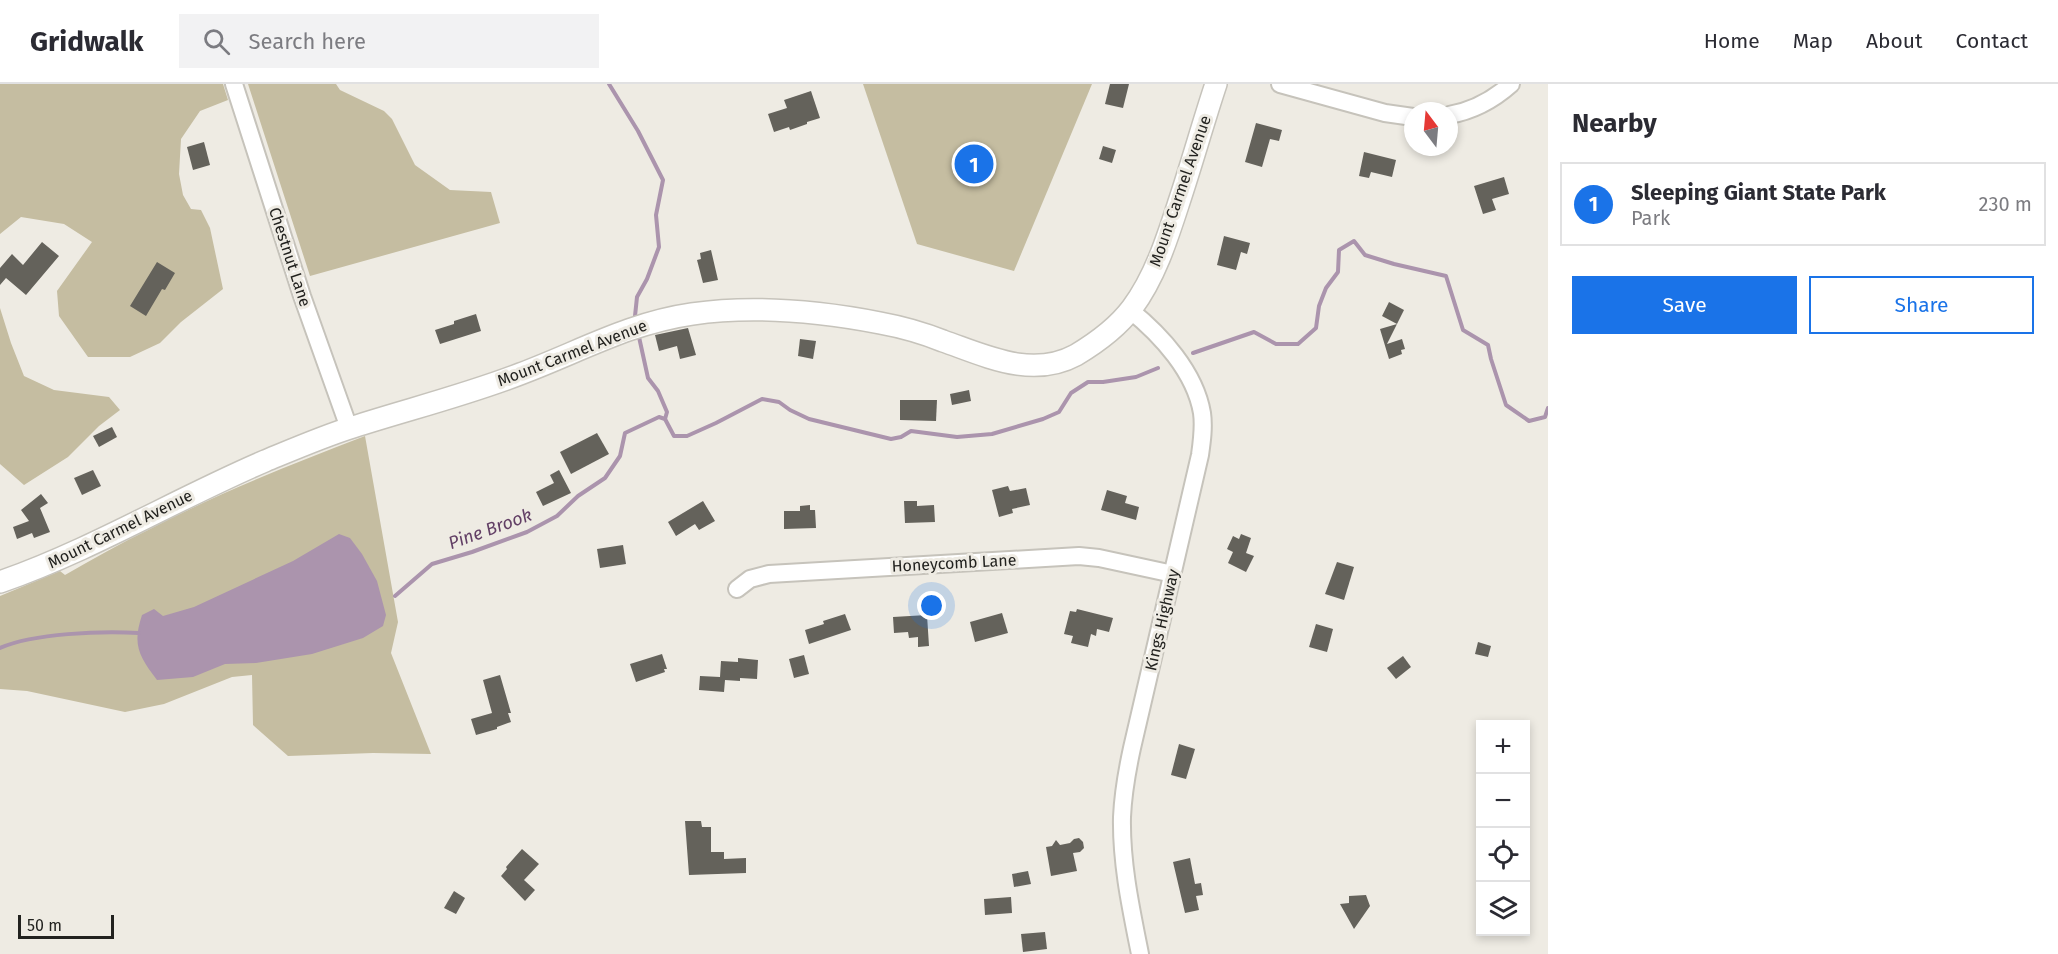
<!DOCTYPE html>
<html lang="en">
<head>
<meta charset="utf-8">
<style>
	:root { --surface:#fff; --page:#f2f2f3; --text:#2b2b33; --muted:#7c7c81; --line:#e1e1e2; --accent:#1a73e8 }
	body { margin:0; font-family:"Fira Sans",sans-serif; background:var(--page); color:var(--text) }
	.controls { position:absolute; right:18px; bottom:18px; display:grid; overflow:hidden; border-radius:0px; box-shadow:0 3px 9px #0003 }
	.controls button { width:54px; height:54px; display:grid; place-items:center; padding:0; border:0; border-bottom:2px solid var(--line); background:var(--surface); color:var(--text); font:30px sans-serif }
	.compass { position:absolute; left:1404px; top:18px; width:54px; height:54px; border-radius:50%; background:var(--surface); box-shadow:0 3px 9px #0003; rotate:344deg }
	.scale { position:absolute; left:18px; bottom:15px; width:96px; box-sizing:border-box; padding-left:6px; border:3px solid #22221f; border-top:0; font-size:16px; line-height:21px; white-space:nowrap; color:#22221f; -webkit-text-stroke:4px #eeebe3; paint-order:stroke }
	.you { position:absolute; left:932px; top:522px; width:21px; height:21px; margin:-15px; border:4px solid #fff; border-radius:50%; background:#1a73e8; box-shadow:0 0 0 9px #1a73e833 }
	.badge { display:grid; place-items:center; width:39px; height:39px; border-radius:50%; background:var(--accent); color:#fff; font-size:20px; font-weight:700 }
	.pin { position:absolute; translate:-50% -50%; border:3px solid #fff; box-shadow:0 2px 6px #0006 }
	.list { margin:0; padding:0; list-style:none }
	h2 { display:flex; justify-content:space-between; align-items:center; height:78px; margin:0; padding:0 24px; font-size:26px }
	h2 small { font-size:20px; font-weight:400; color:var(--muted) }
	.list li { display:grid; grid-template-columns:39px 1fr auto; gap:18px; align-items:center; box-sizing:border-box; height:84px; margin:0 12px 12px; padding:0 12px; border:2px solid var(--line); border-radius:0px }
	.list b { display:block; font-size:22px; white-space:nowrap }
	.list p { margin:0; font-size:20px; white-space:nowrap; color:var(--muted) }
	.list em { font-size:20px; font-style:normal; color:var(--muted) }
	.actions { display:flex; gap:12px; padding:18px 24px }
	.actions a { flex:1; padding:14px 0; border:2px solid var(--accent); border-radius:0px; text-align:center; font-size:21px; color:var(--accent) }
	.actions .main { background:var(--accent); color:#fff }
	.icon { flex:none; width:33px; height:33px; fill:none; stroke:currentColor; stroke-width:2; stroke-linecap:round; stroke-linejoin:round }
	.map { position:relative; flex:none; width:1548px; height:870px; overflow:hidden }
	header { display:flex; align-items:center; gap:36px; box-sizing:border-box; height:84px; padding:0 30px; background:var(--surface); border-bottom:2px solid var(--line) }
	header strong { font-size:28px }
	nav { display:flex; gap:33px; margin-inline-start:auto; font-size:21px }
	.search { width:420px; height:54px; background:var(--page); display:flex; align-items:center; gap:15px; box-sizing:border-box; padding:0 21px; border-radius:0px; color:var(--muted); font-size:22px }
	main { display:flex }
	aside { flex:1; background:var(--surface) }
	.map>svg:first-child { display:block }
	.green { fill:#c5bda1 }
	.water { fill:#ab94ad }
	.lines { fill:none; stroke-linecap:round; stroke-linejoin:round }
	.stream { stroke:#ab94ad; stroke-width:4 }
	.building { fill:#64625b }
	.minor-casing { stroke:#c6c3bb; stroke-width:20 }
	.major-casing { stroke:#c6c3bb; stroke-width:24 }
	.minor { stroke:#fff; stroke-width:16 }
	.major { stroke:#fff; stroke-width:21 }
	.labels { text-anchor:middle; dominant-baseline:central; stroke-width:6; stroke-linejoin:round; paint-order:stroke }
	.street-label { font-size:16px; fill:#22221f; stroke:#eeebe3 }
	.water-label { font-size:18px; font-style:italic; fill:#623f65; stroke:#eeebe3 }
</style>
</head>
<body>
<header>
<strong>Gridwalk</strong>
<div class="search"><svg class="icon" aria-label="search" viewBox="0 0 24 24"><circle cx="10" cy="10" r="6"/><path d="M15 15l6 6"/></svg>Search here</div>
<nav><a>Home</a><a>Map</a><a>About</a><a>Contact</a></nav>
</header>
<main>
<div class="map">
<svg width="1548" height="870" viewBox="0 0 1548 870">
	<rect width="100%" height="100%" fill="#eeebe3"/>
	<g class="green">
		<path d="M 0,0 L 223,0 L 228,16 L 200,27 L 181,55 L 179,90 L 183,111 L 191,125 L 201,126 L 210,144 L 223,205 L 181,238 L 160,259 L 130,273 L 88,273 L 59,232 L 57,207 L 92,158 L 64,140 L 21,133 L 0,150 Z"/>
		<path d="M 248,0 L 336,0 L 340,6 L 384,27 L 392,35 L 415,81 L 450,106 L 491,108 L 500,139 L 310,192 Z"/>
		<path d="M 863,0 L 1092,0 L 1014,187 L 917,160 Z"/>
		<path d="M 0,224 L 11,259 L 24,292 L 54,306 L 109,313 L 120,326 L 99,342 L 68,373 L 24,401 L 0,380 Z"/>
		<path d="M 365,352 L 398,538 L 391,569 L 431,670 L 373,669 L 288,672 L 253,641 L 252,591 L 232,593 L 164,620 L 125,628 L 27,607 L 0,605 L 0,512 L 60,487 L 65,491 C 93,475 121,459 150,445 C 219,409 292,380 365,352 Z"/>
	</g>
	<path class="water" d="M 339,450 L 350,454 L 362,470 L 377,497 L 386,531 L 383,542 L 363,554 L 312,570 L 256,579 L 225,580 L 193,593 L 157,596 C 139,572 132,561 142,531 L 154,525 L 163,532 L 194,523 L 293,477 Z"/>
	<g class="lines">
		<g class="stream">
			<path d="M 609,0 L 638,47 L 663,96 L 656,131 L 659,163 L 647,195 L 637,213 L 635,232"/>
			<path d="M 639,253 L 648,294 L 658,307 L 667,328 L 665,335"/>
			<path d="M 1193,269 L 1254,248 L 1276,260 L 1298,260 L 1316,244 L 1319,222 L 1326,204 L 1338,188 L 1339,166 L 1354,157 L 1365,171 L 1394,180 L 1446,192 L 1463,246 L 1488,261 L 1491,275 L 1506,321 L 1529,337 L 1545,333 L 1548,324"/>
			<path d="M 395,512 L 432,480 L 472,468 L 527,448 L 557,432 L 578,412 L 605,394 L 620,372 L 625,349 L 659,333 L 665,335 L 674,352 L 687,352 L 716,339 L 762,315 L 779,318 L 790,326 L 809,335 L 891,355 L 901,353 L 911,347 L 957,353 L 992,350 L 1043,335 L 1059,328 L 1071,309 L 1088,298 L 1103,298 L 1136,293 L 1158,284"/>
			<path d="M 0,564 C 34,549 101,547 139,549"/>
		</g>
	</g>
	<g class="building">
		<path d="M 1110,0 L 1129,0 L 1123,24 L 1105,20 Z"/>
		<path d="M 811,7 L 820,34 L 807,38 L 807,40 L 790,46 L 789,43 L 774,48 L 768,30 L 787,24 L 784,16 Z"/>
		<path d="M 1256,39 L 1282,46 L 1279,57 L 1270,55 L 1262,83 L 1245,78 Z"/>
		<path d="M 204,58 L 210,81 L 193,86 L 187,63 Z"/>
		<path d="M 1103,62 L 1116,66 L 1112,79 L 1099,75 Z"/>
		<path d="M 1364,68 L 1396,76 L 1392,93 L 1371,88 L 1369,94 L 1359,92 Z"/>
		<path d="M 1504,93 L 1509,110 L 1492,115 L 1496,126 L 1483,130 L 1474,102 Z"/>
		<path d="M 1224,152 L 1250,159 L 1247,170 L 1241,168 L 1236,186 L 1217,181 Z"/>
		<path d="M 42,158 L 59,172 L 26,211 L 6,194 L 0,201 L 0,184 L 12,170 L 23,181 Z"/>
		<path d="M 711,166 L 718,196 L 703,199 L 697,176 L 701,175 L 700,169 Z"/>
		<path d="M 157,178 L 175,189 L 165,206 L 162,205 L 146,232 L 130,222 Z"/>
		<path d="M 1389,218 L 1404,226 L 1387,260 L 1402,255 L 1405,265 L 1401,266 L 1402,270 L 1389,275 L 1380,245 L 1397,240 L 1382,232 Z"/>
		<path d="M 476,230 L 481,247 L 440,260 L 435,246 L 454,240 L 454,237 Z"/>
		<path d="M 688,244 L 696,271 L 680,275 L 677,262 L 659,267 L 655,251 Z"/>
		<path d="M 800,255 L 816,257 L 813,275 L 798,272 Z"/>
		<path d="M 969,306 L 971,317 L 952,321 L 950,310 Z"/>
		<path d="M 900,316 L 937,316 L 936,337 L 900,336 Z"/>
		<path d="M 112,343 L 117,353 L 99,363 L 93,352 Z"/>
		<path d="M 597,349 L 609,370 L 571,390 L 560,368 Z"/>
		<path d="M 93,386 L 101,402 L 82,411 L 74,394 Z"/>
		<path d="M 559,386 L 571,409 L 543,422 L 536,408 L 554,399 L 550,391 Z"/>
		<path d="M 1008,402 L 1010,407 L 1026,404 L 1030,421 L 1012,425 L 1013,429 L 999,433 L 992,406 Z"/>
		<path d="M 1107,406 L 1127,412 L 1125,419 L 1139,423 L 1136,436 L 1101,426 Z"/>
		<path d="M 41,410 L 48,419 L 40,424 L 50,448 L 34,454 L 32,449 L 17,455 L 13,443 L 29,437 L 21,426 Z"/>
		<path d="M 703,417 L 715,437 L 699,446 L 695,440 L 676,452 L 668,438 Z"/>
		<path d="M 904,417 L 917,417 L 917,422 L 934,421 L 935,438 L 905,439 Z"/>
		<path d="M 810,421 L 810,426 L 815,426 L 816,444 L 784,445 L 784,427 L 800,427 L 800,422 Z"/>
		<path d="M 1241,450 L 1251,454 L 1246,469 L 1254,472 L 1246,488 L 1228,479 L 1233,468 L 1227,465 L 1233,452 L 1239,455 Z"/>
		<path d="M 623,461 L 626,480 L 600,484 L 597,465 Z"/>
		<path d="M 1337,478 L 1354,483 L 1344,516 L 1325,510 Z"/>
		<path d="M 1077,525 L 1113,534 L 1109,548 L 1097,545 L 1096,552 L 1091,550 L 1088,563 L 1071,559 L 1073,552 L 1064,550 L 1070,527 L 1076,528 Z"/>
		<path d="M 1002,529 L 1008,549 L 975,558 L 970,538 Z"/>
		<path d="M 845,530 L 851,546 L 809,560 L 805,546 L 824,540 L 823,537 Z"/>
		<path d="M 927,531 L 929,562 L 918,563 L 918,553 L 909,554 L 908,548 L 894,549 L 893,533 Z"/>
		<path d="M 1316,540 L 1333,545 L 1327,568 L 1309,563 Z"/>
		<path d="M 1478,558 L 1491,562 L 1488,573 L 1475,570 Z"/>
		<path d="M 662,570 L 667,585 L 664,585 L 665,588 L 636,598 L 630,580 Z"/>
		<path d="M 804,571 L 809,590 L 794,594 L 789,575 Z"/>
		<path d="M 1403,572 L 1411,583 L 1396,595 L 1387,584 Z"/>
		<path d="M 738,574 L 758,576 L 757,595 L 740,594 L 740,597 L 725,596 L 724,608 L 699,606 L 700,592 L 720,593 L 721,577 L 738,578 Z"/>
		<path d="M 500,591 L 511,629 L 508,629 L 511,638 L 497,643 L 497,645 L 476,651 L 471,635 L 492,629 L 483,596 Z"/>
		<path d="M 1179,660 L 1195,665 L 1186,695 L 1171,691 Z"/>
		<path d="M 685,737 L 701,737 L 702,743 L 711,743 L 711,768 L 724,768 L 724,775 L 746,774 L 746,789 L 689,791 Z"/>
		<path d="M 1079,754 L 1083,758 L 1084,764 L 1080,768 L 1073,769 L 1077,787 L 1051,792 L 1046,763 L 1052,762 L 1056,756 L 1060,761 L 1070,759 L 1074,755 Z"/>
		<path d="M 522,765 L 539,780 L 524,796 L 535,806 L 525,817 L 501,792 L 507,785 L 506,783 Z"/>
		<path d="M 1190,774 L 1195,800 L 1201,799 L 1203,811 L 1196,812 L 1199,826 L 1185,829 L 1173,778 Z"/>
		<path d="M 1028,787 L 1031,800 L 1014,803 L 1012,790 Z"/>
		<path d="M 454,807 L 465,814 L 456,830 L 444,824 Z"/>
		<path d="M 1366,811 L 1370,822 L 1354,845 L 1340,820 L 1349,819 L 1349,812 Z"/>
		<path d="M 1011,813 L 1012,829 L 985,831 L 984,815 Z"/>
		<path d="M 1045,848 L 1047,865 L 1023,868 L 1021,850 Z"/>
	</g>
	<g class="lines">
		<g class="minor-casing">
			<g id="minor">
				<path d="M 234,0 L 302,212 L 349,344"/>
				<path d="M 1280,0 L 1385,29 L 1413,33"/>
				<path d="M 1449,31 C 1472,27 1493,16 1511,0"/>
				<path d="M 1130,226 C 1161,251 1195,288 1202,329 C 1204,343 1202,357 1200,371 L 1132,664 C 1127,687 1123,710 1122,733 C 1121,779 1131,825 1140,870"/>
				<path d="M 737,505 L 750,495 L 769,490 L 1079,472 L 1099,474 L 1173,490"/>
			</g>
		</g>
		<g class="major-casing">
			<path id="major" d="M 0,498 C 92,466 176,415 265,377 C 294,365 324,352 353,343 C 409,325 466,311 520,290 C 579,268 629,239 692,230 C 754,221 818,227 880,239 C 902,243 923,249 943,257 C 986,272 1032,295 1076,271 C 1096,259 1117,244 1132,224 C 1155,193 1167,155 1179,118 C 1192,79 1203,39 1216,0"/>
		</g>
		<use href="#minor" class="minor"/>
		<use href="#major" class="major"/>
	</g>
	<g class="labels">
		<g class="street-label">
			<text transform="translate(1180 107) rotate(-71)">Mount Carmel Avenue</text>
			<text transform="translate(290 173) rotate(72)">Chestnut Lane</text>
			<text transform="translate(572 269) rotate(-21)">Mount Carmel Avenue</text>
			<text transform="translate(120 445) rotate(-26)">Mount Carmel Avenue</text>
			<text transform="translate(954 479) rotate(-3)">Honeycomb Lane</text>
			<text transform="translate(1162 536) rotate(-77)">Kings Highway</text>
		</g>
		<g class="water-label">
			<text transform="translate(490 445) rotate(-20)">Pine Brook</text>
		</g>
	</g>
</svg>
<div class="controls">
<button>+</button>
<button>−</button>
<button><svg class="icon" aria-label="locate" viewBox="0 0 24 24"><circle cx="12" cy="12" r="6"/><path d="M12 2v4M12 18v4M2 12h4M18 12h4"/></svg></button>
<button><svg class="icon" aria-label="layers" viewBox="0 0 24 24"><path d="M12 4l9 5-9 5-9-5zM3 14l9 5 9-5"/></svg></button>
</div>
<svg class="compass" viewBox="-18 -18 36 36"><path d="M0-13l5 13h-10z" fill="#e53935"/><path d="M0 13l5-13h-10z" fill="#7c7c81"/></svg>
<div class="scale">50 m</div>
<div class="you"></div>
<div class="pin badge" style="left:974px;top:80px">1</div>
</div>
<aside>
<h2>Nearby<small></small></h2>
<ul class="list">
<li><span class="badge">1</span><div><b>Sleeping Giant State Park</b><p>Park</p></div><em>230 m</em></li>
</ul>
<div class="actions"><a class="main">Save</a><a>Share</a></div>
</aside>
</main>
</body>
</html>
